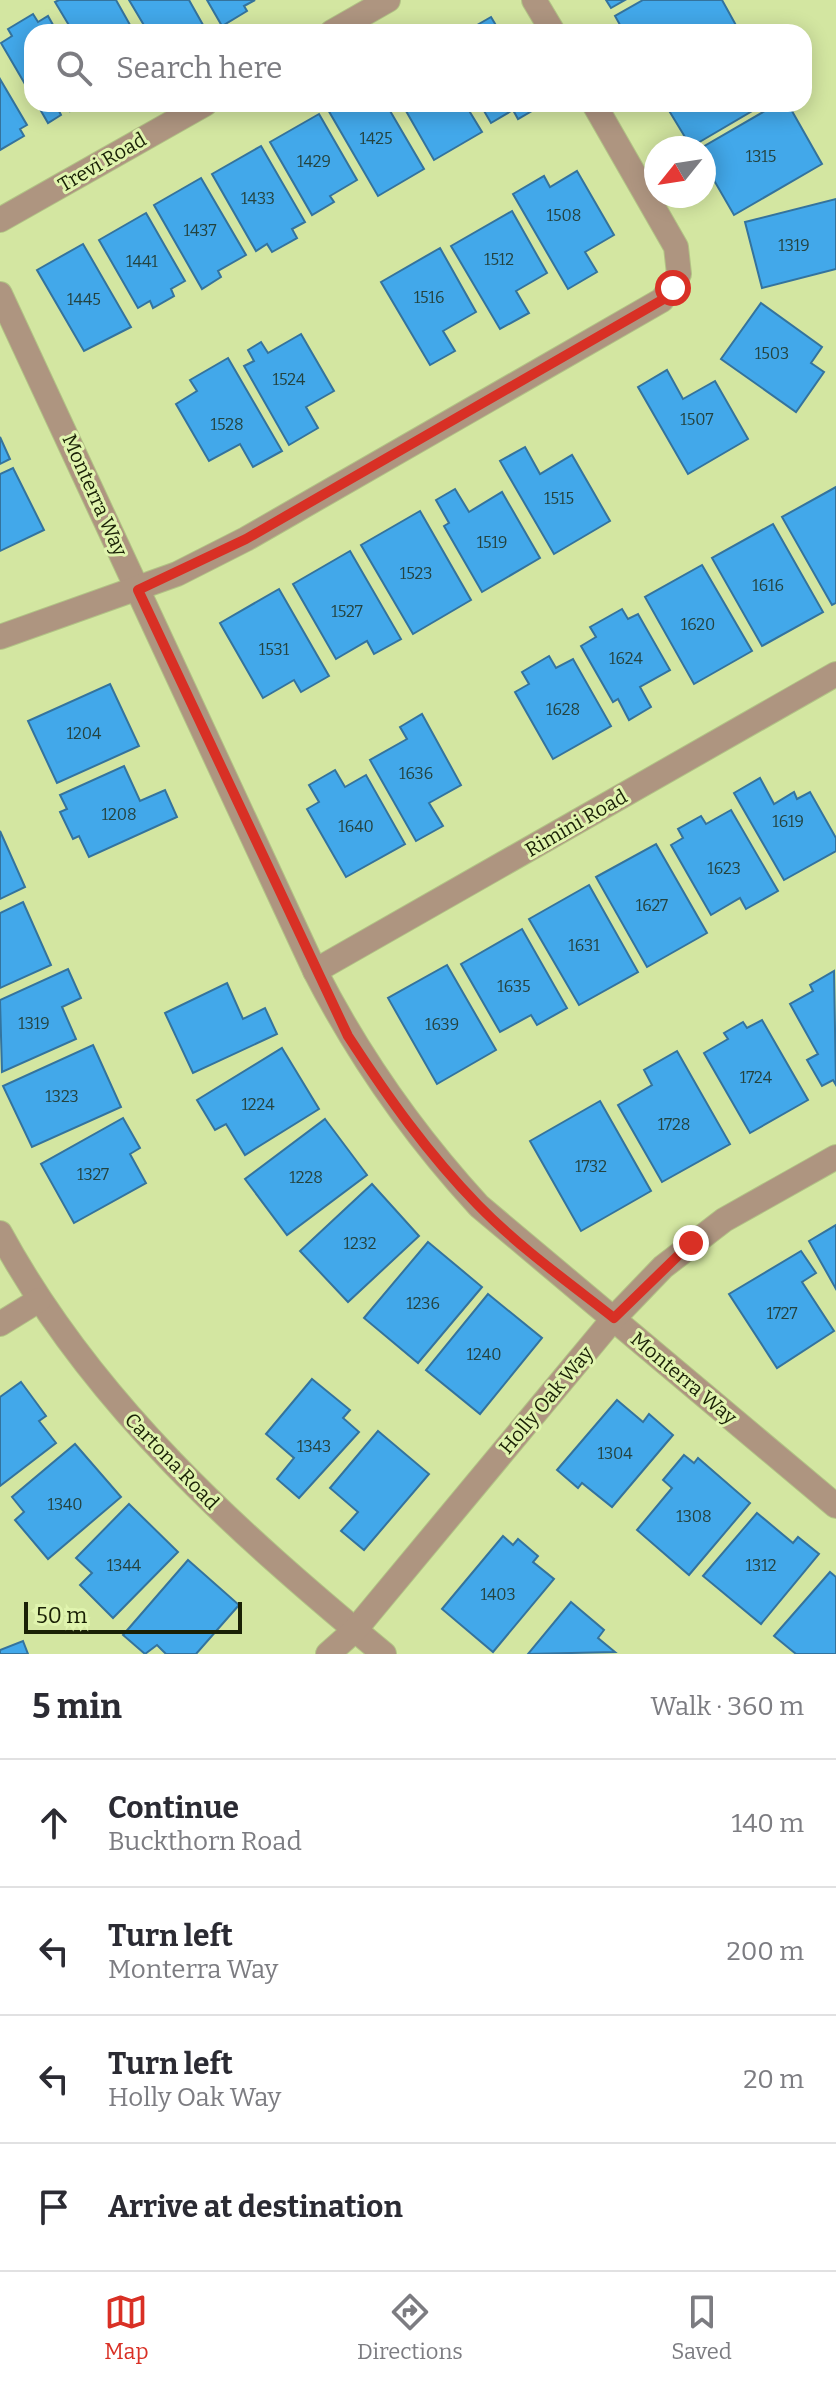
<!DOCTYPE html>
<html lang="en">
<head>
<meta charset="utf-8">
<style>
	:root { --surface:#fff; --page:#f2f2f3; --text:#2b2b33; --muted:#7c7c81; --line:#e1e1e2; --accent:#d93025 }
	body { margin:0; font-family:Bitter,serif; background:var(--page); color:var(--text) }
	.compass { position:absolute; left:644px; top:136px; width:72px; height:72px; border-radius:50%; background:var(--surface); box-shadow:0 4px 20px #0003; rotate:240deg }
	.scale { position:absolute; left:24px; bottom:20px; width:218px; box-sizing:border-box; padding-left:8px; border:4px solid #1a2106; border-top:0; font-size:22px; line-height:28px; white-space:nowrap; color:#1a2106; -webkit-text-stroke:6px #e0f4ae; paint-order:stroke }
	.stop { position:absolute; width:24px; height:24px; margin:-18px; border:6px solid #d93025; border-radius:50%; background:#fff }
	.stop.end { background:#d93025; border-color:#fff; box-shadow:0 2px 8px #0008 }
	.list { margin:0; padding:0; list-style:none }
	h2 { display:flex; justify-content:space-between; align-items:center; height:104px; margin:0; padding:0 32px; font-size:34px }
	h2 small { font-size:26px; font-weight:400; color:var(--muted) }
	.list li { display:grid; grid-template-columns:52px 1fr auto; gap:24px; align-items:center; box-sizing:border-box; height:128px; padding:0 32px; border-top:2px solid var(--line) }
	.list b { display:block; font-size:30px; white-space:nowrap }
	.list p { margin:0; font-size:26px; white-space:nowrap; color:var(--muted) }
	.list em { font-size:26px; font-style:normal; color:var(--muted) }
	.icon { flex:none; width:44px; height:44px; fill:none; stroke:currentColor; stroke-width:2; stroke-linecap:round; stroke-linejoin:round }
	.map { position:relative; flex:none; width:836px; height:1654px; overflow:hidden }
	.search { position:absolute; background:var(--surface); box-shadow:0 4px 20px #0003; left:24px; right:24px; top:24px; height:88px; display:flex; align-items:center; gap:20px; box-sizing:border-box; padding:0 28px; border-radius:24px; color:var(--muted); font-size:30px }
	.sheet { height:616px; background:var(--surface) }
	nav { display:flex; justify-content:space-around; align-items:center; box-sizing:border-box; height:112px; border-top:2px solid var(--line); background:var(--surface); font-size:22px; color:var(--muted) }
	nav a { display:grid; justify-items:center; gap:4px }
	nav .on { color:var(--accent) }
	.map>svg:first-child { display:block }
	.building { fill:#42a8ea; stroke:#34739d; stroke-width:2 }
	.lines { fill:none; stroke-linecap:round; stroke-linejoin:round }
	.minor-casing { stroke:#b2c385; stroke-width:26 }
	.minor { stroke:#ae9580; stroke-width:24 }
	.route { stroke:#d93025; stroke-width:10 }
	.labels { text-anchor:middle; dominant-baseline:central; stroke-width:6; stroke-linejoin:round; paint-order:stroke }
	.number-label { font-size:16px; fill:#24433f }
	.street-label { font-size:20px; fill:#1a2106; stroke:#e0f4ae }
</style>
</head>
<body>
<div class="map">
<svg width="836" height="1654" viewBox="0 0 836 1654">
	<rect width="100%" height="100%" fill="#d3e6a1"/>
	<g class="building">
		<path d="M 59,0 L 116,0 L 134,32 L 73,32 L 55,2 Z"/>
		<path d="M 129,0 L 189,0 L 207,32 L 148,32 Z"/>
		<path d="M 207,0 L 255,0 L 244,6 L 247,11 L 222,26 Z"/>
		<path d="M 606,0 L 625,0 L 611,8 Z"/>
		<path d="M 643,0 L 722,0 L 737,27 L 728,32 L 624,32 L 615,16 Z"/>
		<path d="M 33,14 L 38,22 L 48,16 L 57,32 L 32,32 L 32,96 L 1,43 L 12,36 L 8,29 Z"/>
		<path d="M 491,17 L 500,32 L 465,32 Z"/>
		<path d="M 0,79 L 27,125 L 20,129 L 24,136 L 0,150 Z"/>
		<path d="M 37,104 L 81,104 L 70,111 L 67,106 L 59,111 L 61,115 L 48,123 Z"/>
		<path d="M 334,104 L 386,104 L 424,169 L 378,196 L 327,108 Z"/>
		<path d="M 402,104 L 465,104 L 482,132 L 434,160 Z"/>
		<path d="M 480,104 L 541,104 L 542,105 L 518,119 L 513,110 L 491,123 Z"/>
		<path d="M 665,104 L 764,104 L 691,147 Z"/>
		<path d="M 777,104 L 788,104 L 822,164 L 734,215 L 704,163 L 704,148 L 701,148 Z"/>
		<path d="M 319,114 L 357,180 L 330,196 L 334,202 L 312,215 L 270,142 Z"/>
		<path d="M 261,146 L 305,222 L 292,229 L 297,238 L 272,252 L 267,244 L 256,251 L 212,174 Z"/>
		<path d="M 577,171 L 614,235 L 585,252 L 597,272 L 568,289 L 513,194 L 544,176 L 550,187 Z"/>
		<path d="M 201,178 L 246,255 L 218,271 L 221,277 L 202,289 L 154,205 Z"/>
		<path d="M 836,199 L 836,269 L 762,288 L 745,222 Z"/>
		<path d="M 512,211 L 547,273 L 516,291 L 529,313 L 500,329 L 451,246 Z"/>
		<path d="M 146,213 L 185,281 L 171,289 L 174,296 L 153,308 L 150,301 L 138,308 L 99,240 Z"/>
		<path d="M 83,244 L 131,327 L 84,351 L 37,270 Z"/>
		<path d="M 440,248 L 476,312 L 443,331 L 455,351 L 430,365 L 381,282 Z"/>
		<path d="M 761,303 L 822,347 L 811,363 L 824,372 L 796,412 L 721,359 Z"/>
		<path d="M 301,334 L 334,391 L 306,407 L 318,428 L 289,445 L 244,366 L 254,361 L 248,350 L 261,342 L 268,353 Z"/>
		<path d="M 228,358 L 282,451 L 253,467 L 240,444 L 209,461 L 176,404 L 197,391 L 190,380 Z"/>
		<path d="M 667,370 L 683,399 L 715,381 L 748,439 L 688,474 L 638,387 Z"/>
		<path d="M 0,437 L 10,459 L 0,464 Z"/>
		<path d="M 525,447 L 540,474 L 572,455 L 610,521 L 554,554 L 500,461 Z"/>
		<path d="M 13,468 L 44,530 L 0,551 L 0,474 Z"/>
		<path d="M 836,487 L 836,603 L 832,605 L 782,517 Z"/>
		<path d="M 455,489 L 469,512 L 502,492 L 540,558 L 482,592 L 444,526 L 449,523 L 436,500 Z"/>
		<path d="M 420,511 L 471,600 L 413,634 L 361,545 Z"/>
		<path d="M 773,524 L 823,612 L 762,646 L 712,558 Z"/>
		<path d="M 350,551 L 401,639 L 374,654 L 367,641 L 336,659 L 293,584 Z"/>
		<path d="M 702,565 L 752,651 L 694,684 L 645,597 Z"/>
		<path d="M 279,589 L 329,676 L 301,692 L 294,680 L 263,698 L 220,623 Z"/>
		<path d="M 622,609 L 628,619 L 638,614 L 670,670 L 640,687 L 651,707 L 629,720 L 618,699 L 613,702 L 581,646 L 596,637 L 590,627 Z"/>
		<path d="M 549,656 L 556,668 L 573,659 L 611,726 L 553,759 L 515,692 L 529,684 L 522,672 Z"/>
		<path d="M 110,684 L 139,746 L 57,783 L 28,721 Z"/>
		<path d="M 422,714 L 461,785 L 429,803 L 443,826 L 416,841 L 370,760 L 407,739 L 400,727 Z"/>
		<path d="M 124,766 L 140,801 L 165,790 L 177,817 L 89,857 L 79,836 L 73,839 L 60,812 L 67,809 L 60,795 Z"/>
		<path d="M 335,770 L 345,787 L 366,775 L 405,844 L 346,877 L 307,809 L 319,802 L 309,785 Z"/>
		<path d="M 760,778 L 774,804 L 794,792 L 797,799 L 810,792 L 836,838 L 836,851 L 784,880 L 734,793 Z"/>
		<path d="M 731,810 L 778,891 L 746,909 L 740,898 L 711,915 L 671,845 L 683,838 L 678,829 L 701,816 L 706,824 Z"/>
		<path d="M 0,831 L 25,887 L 0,899 Z"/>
		<path d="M 656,844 L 707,933 L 647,967 L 596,877 Z"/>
		<path d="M 589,885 L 638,972 L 579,1005 L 529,919 Z"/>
		<path d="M 23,902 L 51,965 L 0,988 L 0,913 Z"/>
		<path d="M 522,929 L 567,1008 L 537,1025 L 531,1015 L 500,1032 L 461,964 Z"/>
		<path d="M 447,965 L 496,1050 L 437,1084 L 388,998 Z"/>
		<path d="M 68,969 L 81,998 L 62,1007 L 76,1039 L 2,1072 L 0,1000 Z"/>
		<path d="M 834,971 L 836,1085 L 833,1080 L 822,1086 L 807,1060 L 818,1054 L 790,1004 L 813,991 L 810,985 Z"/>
		<path d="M 227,983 L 243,1019 L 265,1008 L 277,1034 L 193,1073 L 165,1013 Z"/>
		<path d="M 762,1020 L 808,1100 L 750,1133 L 704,1053 L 728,1039 L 724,1033 L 743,1022 L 747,1028 Z"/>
		<path d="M 93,1045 L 121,1107 L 32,1147 L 3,1086 Z"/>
		<path d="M 282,1048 L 319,1109 L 245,1155 L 226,1124 L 215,1130 L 197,1100 Z"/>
		<path d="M 677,1051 L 730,1144 L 662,1182 L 618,1105 L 652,1085 L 644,1070 Z"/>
		<path d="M 600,1101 L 651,1191 L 581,1231 L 530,1141 Z"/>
		<path d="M 123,1118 L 140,1148 L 130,1154 L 146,1183 L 74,1223 L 41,1164 Z"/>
		<path d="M 325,1119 L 367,1175 L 287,1235 L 245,1179 Z"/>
		<path d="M 372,1184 L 419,1236 L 348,1302 L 300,1251 Z"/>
		<path d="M 836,1225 L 836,1289 L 809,1241 Z"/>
		<path d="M 428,1242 L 482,1287 L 418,1363 L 364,1318 Z"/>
		<path d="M 801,1251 L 816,1273 L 802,1282 L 834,1331 L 777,1368 L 729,1294 Z"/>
		<path d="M 488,1294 L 542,1338 L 480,1414 L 426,1370 Z"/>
		<path d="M 312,1379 L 350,1410 L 343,1418 L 359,1432 L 299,1498 L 277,1479 L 294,1458 L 266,1434 Z"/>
		<path d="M 21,1382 L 46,1416 L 39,1421 L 56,1443 L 0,1486 L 0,1397 Z"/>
		<path d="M 617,1400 L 643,1422 L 649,1414 L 673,1435 L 612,1507 L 582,1483 L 578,1488 L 557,1470 Z"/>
		<path d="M 378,1431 L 429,1474 L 364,1550 L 341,1531 L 358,1512 L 330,1488 Z"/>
		<path d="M 75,1444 L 121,1497 L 48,1559 L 15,1520 L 24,1512 L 12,1497 Z"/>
		<path d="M 684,1455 L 694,1463 L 698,1458 L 750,1503 L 689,1575 L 637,1530 L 672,1488 L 663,1480 Z"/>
		<path d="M 129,1504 L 178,1552 L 113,1618 L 80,1585 L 92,1573 L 76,1558 Z"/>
		<path d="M 757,1513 L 793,1543 L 798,1537 L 819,1554 L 761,1624 L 703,1576 Z"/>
		<path d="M 503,1536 L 513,1545 L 518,1539 L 538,1556 L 533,1562 L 554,1579 L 493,1652 L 442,1609 Z"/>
		<path d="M 188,1560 L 239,1605 L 196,1654 L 166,1654 L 157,1645 L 145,1654 L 123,1635 Z"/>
		<path d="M 830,1572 L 836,1577 L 836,1654 L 796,1654 L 774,1636 Z"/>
		<path d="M 571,1602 L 604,1630 L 598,1638 L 615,1652 L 528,1654 Z"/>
		<path d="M 23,1641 L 28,1654 L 0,1654 L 0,1650 Z"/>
	</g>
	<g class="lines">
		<g class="minor-casing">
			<g id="minor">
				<path d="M 534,0 L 553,32"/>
				<path d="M 332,32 L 388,0"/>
				<path d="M 0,220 L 205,104"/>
				<path d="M 0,294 L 315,971 C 360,1059 413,1134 479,1206 L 836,1506"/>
				<path d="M 0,637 L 177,574 L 246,539 L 662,300 L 679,274 L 676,247 L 594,104"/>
				<path d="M 315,971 L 836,674"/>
				<path d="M 0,1233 C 93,1404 236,1531 384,1654"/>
				<path d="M 0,1324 L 39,1300"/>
				<path d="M 328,1654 L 355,1630 L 614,1318 L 663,1267 L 724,1220 L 836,1157"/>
			</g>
		</g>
		<use href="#minor" class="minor"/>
	</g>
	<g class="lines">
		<path class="route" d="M 673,288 L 662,300 L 246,539 L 138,590 L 348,1036 C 387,1096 428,1154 478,1205 C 519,1247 568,1282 614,1318 L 691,1243"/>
	</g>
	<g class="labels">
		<g class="number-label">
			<text x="376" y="138">1425</text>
			<text x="761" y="156">1315</text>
			<text x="314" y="161">1429</text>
			<text x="258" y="198">1433</text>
			<text x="564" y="215">1508</text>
			<text x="200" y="230">1437</text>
			<text x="794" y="245">1319</text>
			<text x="499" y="259">1512</text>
			<text x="142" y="261">1441</text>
			<text x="429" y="297">1516</text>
			<text x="84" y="299">1445</text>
			<text x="772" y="353">1503</text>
			<text x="289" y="379">1524</text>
			<text x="697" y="419">1507</text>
			<text x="227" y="424">1528</text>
			<text x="559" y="498">1515</text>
			<text x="492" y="542">1519</text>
			<text x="416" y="573">1523</text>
			<text x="768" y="585">1616</text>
			<text x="347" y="611">1527</text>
			<text x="698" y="624">1620</text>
			<text x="274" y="649">1531</text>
			<text x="626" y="658">1624</text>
			<text x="563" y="709">1628</text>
			<text x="84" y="733">1204</text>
			<text x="416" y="773">1636</text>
			<text x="119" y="814">1208</text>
			<text x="788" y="821">1619</text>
			<text x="356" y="826">1640</text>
			<text x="724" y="868">1623</text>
			<text x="652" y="905">1627</text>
			<text x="584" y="945">1631</text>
			<text x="514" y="986">1635</text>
			<text x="34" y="1023">1319</text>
			<text x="442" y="1024">1639</text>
			<text x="756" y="1077">1724</text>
			<text x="62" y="1096">1323</text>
			<text x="258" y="1104">1224</text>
			<text x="674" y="1124">1728</text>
			<text x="591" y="1166">1732</text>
			<text x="93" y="1174">1327</text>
			<text x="306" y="1177">1228</text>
			<text x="360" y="1243">1232</text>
			<text x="423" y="1303">1236</text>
			<text x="782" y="1313">1727</text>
			<text x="484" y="1354">1240</text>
			<text x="314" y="1446">1343</text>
			<text x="615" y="1453">1304</text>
			<text x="65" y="1504">1340</text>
			<text x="694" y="1516">1308</text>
			<text x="124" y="1565">1344</text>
			<text x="761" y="1565">1312</text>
			<text x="498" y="1594">1403</text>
		</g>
		<g class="street-label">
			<text transform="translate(102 162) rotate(-30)">Trevi Road</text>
			<text transform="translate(95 495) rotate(66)">Monterra Way</text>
			<text transform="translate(576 823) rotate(-30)">Rimini Road</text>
			<text transform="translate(684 1378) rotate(40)">Monterra Way</text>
			<text transform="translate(546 1400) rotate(-50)">Holly Oak Way</text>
			<text transform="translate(172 1461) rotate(46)">Cartona Road</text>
		</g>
	</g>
</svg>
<svg class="compass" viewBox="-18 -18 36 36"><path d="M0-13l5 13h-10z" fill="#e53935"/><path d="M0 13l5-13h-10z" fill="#7c7c81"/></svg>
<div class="scale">50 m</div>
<div class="stop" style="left:673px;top:288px"></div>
<div class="stop end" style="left:691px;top:1243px"></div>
<div class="search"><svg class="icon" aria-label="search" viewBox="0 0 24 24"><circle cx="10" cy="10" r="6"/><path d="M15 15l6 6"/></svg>Search here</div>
</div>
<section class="sheet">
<h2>5 min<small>Walk · 360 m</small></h2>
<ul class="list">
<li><svg class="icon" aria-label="ahead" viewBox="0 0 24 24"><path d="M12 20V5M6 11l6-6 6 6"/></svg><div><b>Continue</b><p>Buckthorn Road</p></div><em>140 m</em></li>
<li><svg class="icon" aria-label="left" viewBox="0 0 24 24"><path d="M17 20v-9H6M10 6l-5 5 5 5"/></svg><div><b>Turn left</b><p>Monterra Way</p></div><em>200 m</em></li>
<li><svg class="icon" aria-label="left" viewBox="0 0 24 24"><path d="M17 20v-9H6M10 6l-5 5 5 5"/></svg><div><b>Turn left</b><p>Holly Oak Way</p></div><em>20 m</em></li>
<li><svg class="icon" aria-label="arrive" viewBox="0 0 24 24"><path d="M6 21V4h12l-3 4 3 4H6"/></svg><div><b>Arrive at destination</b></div></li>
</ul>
</section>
<nav>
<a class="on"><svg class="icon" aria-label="map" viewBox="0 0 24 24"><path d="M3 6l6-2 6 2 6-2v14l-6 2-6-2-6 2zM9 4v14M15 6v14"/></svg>Map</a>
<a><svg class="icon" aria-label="directions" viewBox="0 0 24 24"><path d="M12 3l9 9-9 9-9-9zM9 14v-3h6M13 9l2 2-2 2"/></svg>Directions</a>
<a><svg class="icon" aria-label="saved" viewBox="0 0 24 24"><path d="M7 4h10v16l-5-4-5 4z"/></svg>Saved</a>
</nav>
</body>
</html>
